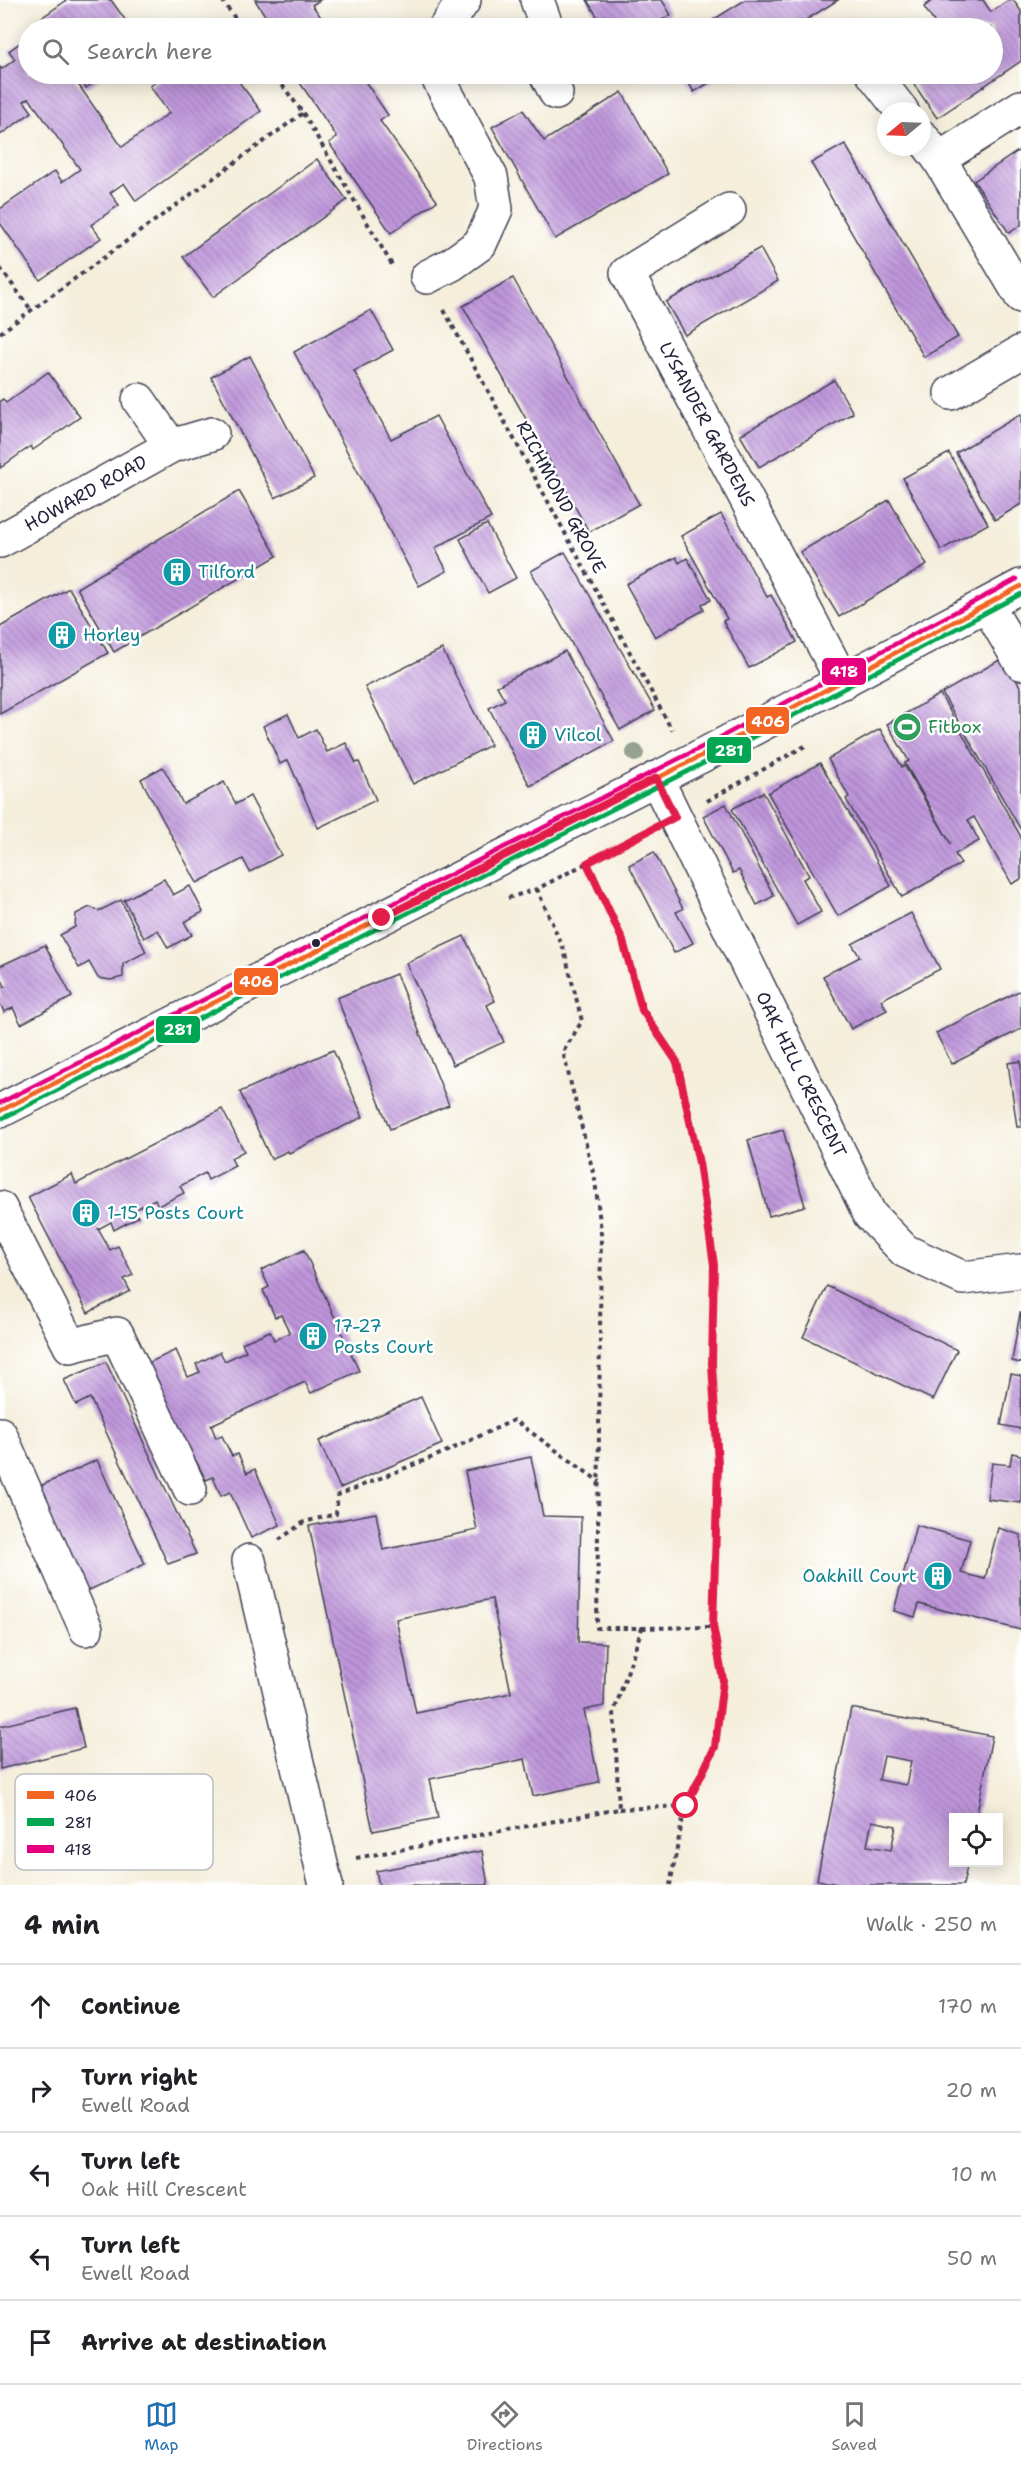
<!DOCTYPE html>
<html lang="en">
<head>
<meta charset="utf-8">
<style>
	:root { --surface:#fff; --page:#f2f2f2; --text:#202124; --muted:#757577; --line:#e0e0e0; --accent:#1f6fb2 }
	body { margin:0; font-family:"Shantell Sans",sans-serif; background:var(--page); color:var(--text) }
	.controls { position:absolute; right:18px; bottom:18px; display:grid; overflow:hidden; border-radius:0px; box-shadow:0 3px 15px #0003 }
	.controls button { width:54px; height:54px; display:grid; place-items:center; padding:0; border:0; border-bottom:2px solid var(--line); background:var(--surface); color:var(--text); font:30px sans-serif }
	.compass { position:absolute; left:877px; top:102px; width:54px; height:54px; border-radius:50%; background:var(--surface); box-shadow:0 3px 15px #0003; rotate:251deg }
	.stop { position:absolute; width:18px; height:18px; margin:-14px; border:4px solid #e11d48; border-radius:50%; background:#fff }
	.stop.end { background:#e11d48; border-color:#fff; box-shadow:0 2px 6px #0008 }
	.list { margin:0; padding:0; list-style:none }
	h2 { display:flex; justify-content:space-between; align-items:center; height:78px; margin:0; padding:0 24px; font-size:26px }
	h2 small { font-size:20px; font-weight:400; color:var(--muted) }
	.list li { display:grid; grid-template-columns:39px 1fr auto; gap:18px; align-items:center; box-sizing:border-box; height:84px; padding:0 24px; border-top:2px solid var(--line) }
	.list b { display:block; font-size:22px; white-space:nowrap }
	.list p { margin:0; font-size:20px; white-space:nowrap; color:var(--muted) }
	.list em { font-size:20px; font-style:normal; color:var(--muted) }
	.icon { flex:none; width:33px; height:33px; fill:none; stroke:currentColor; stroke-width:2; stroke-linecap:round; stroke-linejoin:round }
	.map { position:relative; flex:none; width:1021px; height:1885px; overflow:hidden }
	.search { position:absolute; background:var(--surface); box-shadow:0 3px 15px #0003; left:18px; right:18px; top:18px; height:66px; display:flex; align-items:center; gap:15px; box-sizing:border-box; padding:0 21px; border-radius:33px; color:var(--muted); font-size:22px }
	.sheet { height:498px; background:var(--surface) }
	nav { display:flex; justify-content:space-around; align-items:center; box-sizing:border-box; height:84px; border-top:2px solid var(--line); background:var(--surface); font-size:16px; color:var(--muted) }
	nav a { display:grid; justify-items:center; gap:3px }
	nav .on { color:var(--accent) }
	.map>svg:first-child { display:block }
	.building { fill:url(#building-back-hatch); fill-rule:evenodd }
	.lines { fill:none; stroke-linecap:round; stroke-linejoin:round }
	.minor-casing { stroke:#424153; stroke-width:36 }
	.major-casing { stroke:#424153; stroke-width:36 }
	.path { stroke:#424153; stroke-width:4; stroke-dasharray:4.5 4.5; stroke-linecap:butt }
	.minor { stroke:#fff; stroke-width:33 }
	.major { stroke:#fff; stroke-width:33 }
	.bus-1-casing { stroke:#fff; stroke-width:9 }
	.bus-2-casing { stroke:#fff; stroke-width:9 }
	.bus-3-casing { stroke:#fff; stroke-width:9 }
	.bus-1 { stroke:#f26522; stroke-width:4.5 }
	.bus-2 { stroke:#00a651; stroke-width:4.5 }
	.bus-3 { stroke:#e5007d; stroke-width:4.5 }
	.tree { fill:#96a291 }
	.route { stroke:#e11d48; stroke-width:8 }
	.bus-dot { fill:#22223b; stroke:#fff; stroke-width:2 }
	.labels { text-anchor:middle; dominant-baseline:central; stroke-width:5; stroke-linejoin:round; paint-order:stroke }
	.street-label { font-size:18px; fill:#22223b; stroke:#fff }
	.culture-label { font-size:18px; fill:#0d838f; stroke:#fff; text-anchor:start }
	.leisure-label { font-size:18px; fill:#27864d; stroke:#fff; text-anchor:start }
	.key { fill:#fff; stroke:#bdbdc4; stroke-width:1.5 }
	.key-label { font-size:16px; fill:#22223b }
	.line-badge { stroke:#fff; stroke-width:2 }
	.badge-label { font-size:16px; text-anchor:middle; font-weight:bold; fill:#fff }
</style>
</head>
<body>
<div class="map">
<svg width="1021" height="1885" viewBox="0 0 1021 1885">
	<defs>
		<pattern id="building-back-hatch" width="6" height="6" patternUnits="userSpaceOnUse" patternTransform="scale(1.5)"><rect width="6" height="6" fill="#bf96db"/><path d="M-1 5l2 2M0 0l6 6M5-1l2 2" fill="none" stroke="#9b7ab3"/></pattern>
	</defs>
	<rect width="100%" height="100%" fill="#fff"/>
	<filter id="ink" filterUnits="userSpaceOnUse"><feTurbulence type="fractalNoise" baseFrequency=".0167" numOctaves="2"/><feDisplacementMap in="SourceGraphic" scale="12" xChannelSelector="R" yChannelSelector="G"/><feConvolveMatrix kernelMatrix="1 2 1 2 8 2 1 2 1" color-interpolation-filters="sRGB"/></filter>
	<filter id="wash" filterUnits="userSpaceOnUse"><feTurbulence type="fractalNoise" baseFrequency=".008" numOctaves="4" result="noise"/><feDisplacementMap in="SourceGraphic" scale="24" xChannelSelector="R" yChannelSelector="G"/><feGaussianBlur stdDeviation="1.35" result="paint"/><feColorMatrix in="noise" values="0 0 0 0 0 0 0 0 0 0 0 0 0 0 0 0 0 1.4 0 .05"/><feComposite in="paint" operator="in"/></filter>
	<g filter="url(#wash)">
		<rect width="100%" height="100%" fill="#f4eedb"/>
		<g id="blocks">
			<g class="building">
				<path d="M 67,0 L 111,0 L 131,28 L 41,28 L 37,21 Z"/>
				<path d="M 255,0 L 320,0 L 312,5 L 329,28 L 264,28 L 263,27 L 270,23 Z"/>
				<path d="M 587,0 L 662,0 L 671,15 L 648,28 L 604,28 Z"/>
				<path d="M 745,0 L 838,0 L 793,28 L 700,28 Z"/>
				<path d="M 933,0 L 983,0 L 991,12 L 1009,0 L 1013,0 L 1021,11 L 1021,61 L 937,118 L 907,74 L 992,74 L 992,28 L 938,28 L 924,7 Z"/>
				<path d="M 28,37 L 28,74 L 71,74 L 122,147 L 169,113 L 150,86 L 168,74 L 233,74 L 261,111 L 136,201 L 124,183 L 110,193 L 119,205 L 91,225 L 101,238 L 40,280 L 0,223 L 0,209 L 55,171 L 62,182 L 80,169 L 29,98 L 24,101 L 32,112 L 0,135 L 0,67 L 2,69 L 15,59 L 9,51 Z"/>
				<path d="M 75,74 L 107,74 L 86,88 Z"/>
				<path d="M 294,74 L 360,74 L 388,115 L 380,121 L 437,201 L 391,233 L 329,143 L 337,137 Z"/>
				<path d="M 683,74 L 724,74 L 694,92 Z"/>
				<path d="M 622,92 L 668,174 L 555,239 L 492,127 L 523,110 L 544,141 Z"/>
				<path d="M 845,144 L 958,337 L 924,357 L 811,163 Z"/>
				<path d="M 1021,149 L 1021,225 L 1009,233 L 974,181 Z"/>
				<path d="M 317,159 L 347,200 L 213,297 L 183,257 Z"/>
				<path d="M 760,248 L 778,281 L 685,335 L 666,302 Z"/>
				<path d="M 513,278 L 639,504 L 589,532 L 463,306 Z"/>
				<path d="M 371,310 L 393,350 L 354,371 L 391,439 L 436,416 L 491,518 L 435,548 L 447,571 L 419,586 L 294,352 Z"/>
				<path d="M 250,356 L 314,478 L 275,498 L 211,377 Z"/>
				<path d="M 48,372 L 80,417 L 33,450 L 31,446 L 0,468 L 0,401 L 3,399 L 6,403 Z"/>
				<path d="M 834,380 L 853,413 L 759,467 L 740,435 Z"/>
				<path d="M 1021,414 L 1021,504 L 995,520 L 956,453 Z"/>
				<path d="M 949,453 L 988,524 L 941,550 L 903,478 Z"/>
				<path d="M 239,491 L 277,556 L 114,652 L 77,588 Z"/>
				<path d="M 889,500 L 927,565 L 839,617 L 800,552 Z"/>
				<path d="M 721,514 L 767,597 L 771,595 L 797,642 L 749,668 L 723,621 L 727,619 L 681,536 Z"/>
				<path d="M 487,524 L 516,578 L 488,593 L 460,539 Z"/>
				<path d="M 565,552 L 655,710 L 620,730 L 531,571 Z"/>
				<path d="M 676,557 L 679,563 L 687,558 L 711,600 L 702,604 L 704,610 L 655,637 L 626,584 Z"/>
				<path d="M 69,588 L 108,653 L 0,714 L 0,627 Z"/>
				<path d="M 442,649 L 491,745 L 413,784 L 365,687 Z"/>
				<path d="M 565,651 L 614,741 L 530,786 L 489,708 L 505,700 L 497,686 Z"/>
				<path d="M 1003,658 L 1021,688 L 1021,830 L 942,693 Z"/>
				<path d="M 940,694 L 1021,837 L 1021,879 L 1012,884 L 974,817 L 968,820 L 979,841 L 955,854 L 961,864 L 902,897 L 846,799 L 849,797 L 828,759 L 880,729 L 902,767 L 904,765 L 951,844 L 905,763 L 909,761 L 887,724 Z"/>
				<path d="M 288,714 L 299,738 L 316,729 L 327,752 L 346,743 L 356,763 L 359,762 L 376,800 L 318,828 L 288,760 L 280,764 L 263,726 Z"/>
				<path d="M 820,763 L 891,886 L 838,916 L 768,793 Z"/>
				<path d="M 163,767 L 183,804 L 224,782 L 236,804 L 250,796 L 281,855 L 250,872 L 243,859 L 197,883 L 141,779 Z"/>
				<path d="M 763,792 L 809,876 L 803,879 L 821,912 L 797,925 L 732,809 Z"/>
				<path d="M 726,804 L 774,896 L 757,905 L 739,870 L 733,873 L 703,816 Z"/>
				<path d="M 654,852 L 683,909 L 676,912 L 693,943 L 674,953 L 629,865 Z"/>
				<path d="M 164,879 L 173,895 L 190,886 L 203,912 L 184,922 L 192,935 L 168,948 L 158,930 L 144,938 L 124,900 Z"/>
				<path d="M 121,900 L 146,952 L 123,964 L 123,977 L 111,980 L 98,978 L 89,962 L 79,968 L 60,935 L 75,927 L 76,914 L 90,907 L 99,911 Z"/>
				<path d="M 911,913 L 940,969 L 881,1000 L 887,1010 L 851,1029 L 823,976 L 860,957 L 852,944 Z"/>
				<path d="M 464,936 L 495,1001 L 487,1005 L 504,1042 L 453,1065 L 406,963 Z"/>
				<path d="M 45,945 L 72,997 L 21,1024 L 13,1008 L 4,1012 L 0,1003 L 0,988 L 5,986 L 0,976 L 0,966 Z"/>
				<path d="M 396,974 L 449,1105 L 390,1129 L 337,998 Z"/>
				<path d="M 1021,990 L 1021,1029 L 952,1064 L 936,1033 Z"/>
				<path d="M 333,1050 L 363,1117 L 289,1153 L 288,1151 L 271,1159 L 240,1092 Z"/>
				<path d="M 1021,1061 L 1021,1127 L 1017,1127 L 1008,1063 Z"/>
				<path d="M 222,1109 L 244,1151 L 231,1158 L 235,1166 L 208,1180 L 205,1173 L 180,1186 L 184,1193 L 158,1206 L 155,1199 L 134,1210 L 138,1217 L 114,1230 L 111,1222 L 98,1229 L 110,1250 L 118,1246 L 133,1275 L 124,1279 L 130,1291 L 88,1313 L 28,1197 L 72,1174 L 76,1184 Z"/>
				<path d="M 783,1130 L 805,1206 L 769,1216 L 748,1140 Z"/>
				<path d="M 304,1250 L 359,1371 L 311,1393 L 305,1382 L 211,1425 L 216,1438 L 222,1436 L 232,1456 L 238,1454 L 247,1473 L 255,1469 L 280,1525 L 251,1538 L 230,1492 L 221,1496 L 213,1477 L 206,1480 L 196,1461 L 189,1464 L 144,1365 L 176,1350 L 188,1377 L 200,1372 L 196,1364 L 220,1352 L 225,1361 L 246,1351 L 242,1343 L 270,1331 L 274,1340 L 290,1333 L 281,1315 L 275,1317 L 263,1290 L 269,1287 L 261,1270 Z"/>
				<path d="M 827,1286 L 957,1350 L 933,1400 L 803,1337 Z"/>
				<path d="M 1020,1313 L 1021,1313 L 1021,1363 L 1012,1361 Z"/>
				<path d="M 106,1362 L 196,1554 L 168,1564 L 90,1398 L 76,1405 L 64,1380 Z"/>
				<path d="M 1011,1374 L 1021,1376 L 1021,1429 L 1001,1425 Z"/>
				<path d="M 421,1397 L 442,1444 L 340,1488 L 319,1441 Z"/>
				<path d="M 1012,1453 L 1021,1455 L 1021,1503 L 987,1499 L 992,1463 L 1010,1465 Z"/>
				<path d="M 531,1457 L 543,1516 L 581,1517 L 578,1642 L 606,1643 L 604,1706 L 584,1710 L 599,1782 L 533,1796 L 525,1759 L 430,1779 L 438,1818 L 373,1831 L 309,1526 L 376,1513 L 383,1550 L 477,1530 L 465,1471 ZM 492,1599 L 511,1693 L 416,1713 L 396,1619 Z"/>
				<path d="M 97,1460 L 145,1564 L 81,1594 L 36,1488 Z"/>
				<path d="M 916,1525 L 970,1540 L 961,1573 L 985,1579 L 998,1528 L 1021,1535 L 1021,1630 L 919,1604 L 915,1617 L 894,1611 Z"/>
				<path d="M 75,1708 L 84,1748 L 0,1769 L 0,1726 Z"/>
				<path d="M 851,1708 L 992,1736 L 976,1818 L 954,1818 L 954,1862 L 968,1862 L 963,1885 L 842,1885 L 817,1880 ZM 884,1756 L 911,1761 L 906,1785 L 879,1780 ZM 872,1821 L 896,1826 L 891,1850 L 867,1846 Z"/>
				<path d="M 482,1851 L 488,1885 L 379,1885 L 376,1871 Z"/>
			</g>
		</g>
	</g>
	<g filter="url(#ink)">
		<use href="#blocks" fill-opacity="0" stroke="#424153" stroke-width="1.5"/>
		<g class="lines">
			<g class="minor-casing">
				<g id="minor">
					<path d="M 537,0 L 547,28"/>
					<path d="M 445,28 L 464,0"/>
					<path d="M 546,74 L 556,93"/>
					<path d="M 873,74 L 902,111"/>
					<path d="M 1021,107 L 939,159 L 1021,296"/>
					<path d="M 922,137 L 939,159"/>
					<path id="s1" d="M 729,210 L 627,273 L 843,682"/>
					<path d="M 427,277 L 452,264 L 480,244 L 496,209 L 491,177 L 436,74"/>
					<path d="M 951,393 L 1021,352"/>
					<path d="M 139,400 L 171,446"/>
					<path id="s2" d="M 0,541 L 171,446 L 212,434"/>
					<path d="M 987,605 L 1021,663"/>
					<path id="s3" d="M 656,778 L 870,1215 L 905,1251 L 963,1278 L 1021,1271"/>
					<path d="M 0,1208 L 70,1346 L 117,1334 L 190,1489"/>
					<path d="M 0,1434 L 86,1629"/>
					<path d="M 249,1561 L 326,1885"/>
				</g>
			</g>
			<g class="major-casing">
				<path id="major" d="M 0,1111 L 709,752 L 1021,586"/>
			</g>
			<g class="path">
				<path d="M 222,0 L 242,28"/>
				<path d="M 303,113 L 392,265"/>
				<path d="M 0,268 L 32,311"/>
				<path d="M 444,310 L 672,730"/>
				<path d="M 0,333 L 303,113 L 274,74"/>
				<path d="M 707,801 L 805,746"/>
				<path d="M 587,863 L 623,941 L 642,1009 L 677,1063 L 699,1163 L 714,1265 L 712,1364 L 718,1464 L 713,1627 L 723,1680 L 715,1747 L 685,1806 L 670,1885"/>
				<path d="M 508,898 L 537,889 L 644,833"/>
				<path d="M 279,1540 L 304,1522 L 336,1514 L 338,1495 L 443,1453 L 514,1420 L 600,1482"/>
				<path d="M 642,1628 L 713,1627"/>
				<path d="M 619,1809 L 685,1806"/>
				<path d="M 356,1858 L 619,1809 L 614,1712 L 642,1628 L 597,1628 L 601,1231 L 595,1180 L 563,1052 L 582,1021 L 564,950 L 537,889"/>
			</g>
			<use href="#minor" class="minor"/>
			<use href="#major" class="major"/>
			<g class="bus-1-casing">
				<path id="bus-1" d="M 0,1111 L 709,752 L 1021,586"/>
			</g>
			<g class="bus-2-casing">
				<path id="bus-2" d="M 3,1118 L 712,759 L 1021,594"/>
			</g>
			<g class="bus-3-casing">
				<path id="bus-3" d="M 0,1103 L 706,745 L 1017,579"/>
			</g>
			<use href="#bus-1" class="bus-1"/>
			<use href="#bus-2" class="bus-2"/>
			<use href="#bus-3" class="bus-3"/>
		</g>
		<circle class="tree" cx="635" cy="753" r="9"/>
	</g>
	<g class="lines" filter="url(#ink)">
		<path class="route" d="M 382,918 L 656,778 L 675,817 L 587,863 L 623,941 L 642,1010 L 677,1062 L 699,1163 L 714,1265 L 712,1364 L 718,1464 L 713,1626 L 723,1680 L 715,1747 L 686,1806"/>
	</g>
	<defs>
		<g id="building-disc" transform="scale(1.5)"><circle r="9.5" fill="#0f9aa8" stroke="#fff"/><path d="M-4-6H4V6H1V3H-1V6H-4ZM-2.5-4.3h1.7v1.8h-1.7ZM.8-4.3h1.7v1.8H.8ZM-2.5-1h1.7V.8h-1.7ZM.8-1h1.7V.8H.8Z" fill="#fff"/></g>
		<g id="stadium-disc" transform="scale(1.5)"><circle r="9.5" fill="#2e9e5b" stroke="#fff"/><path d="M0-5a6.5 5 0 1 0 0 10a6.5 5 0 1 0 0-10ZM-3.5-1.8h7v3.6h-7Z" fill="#fff"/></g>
	</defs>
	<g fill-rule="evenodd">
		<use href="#building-disc" x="177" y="572"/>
		<use href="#building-disc" x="62" y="635"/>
		<use href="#stadium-disc" x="907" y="727"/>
		<use href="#building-disc" x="533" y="735"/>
		<use href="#building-disc" x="86" y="1213"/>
		<use href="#building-disc" x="313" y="1336"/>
		<use href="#building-disc" x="938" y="1576"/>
	</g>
	<circle class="bus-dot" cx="316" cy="943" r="5"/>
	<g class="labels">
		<g class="street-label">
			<text stroke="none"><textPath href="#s1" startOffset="291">LYSANDER GARDENS</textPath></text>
			<text stroke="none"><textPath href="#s2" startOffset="98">HOWARD ROAD</textPath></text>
			<text transform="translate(561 497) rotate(62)">RICHMOND GROVE</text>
			<text stroke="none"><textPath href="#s3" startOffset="330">OAK HILL CRESCENT</textPath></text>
		</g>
		<g class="culture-label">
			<text x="198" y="572">Tilford</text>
			<text x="83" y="635">Horley</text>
			<text x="554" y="735">Vilcol</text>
			<text x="107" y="1213">1-15 Posts Court</text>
			<text x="334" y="1326">17-27<tspan x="334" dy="21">Posts Court</tspan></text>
			<text x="917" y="1576" text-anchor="end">Oakhill Court</text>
		</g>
		<g class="leisure-label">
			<text x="928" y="727">Fitbox</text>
		</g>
	</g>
	<rect x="15" y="1774" width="198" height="96" rx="9" class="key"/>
	<rect x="27" y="1791" width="27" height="8" fill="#f26522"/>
	<rect x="27" y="1818" width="27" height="8" fill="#00a651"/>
	<rect x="27" y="1845" width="27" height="8" fill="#e5007d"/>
	<g class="key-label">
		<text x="64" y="1801">406</text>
		<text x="64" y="1828">281</text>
		<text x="64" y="1855">418</text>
	</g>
	<g class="line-badge">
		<rect x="821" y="657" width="46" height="29" rx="6" fill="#e5007d"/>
		<rect x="745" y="706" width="45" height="29" rx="6" fill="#f26522"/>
		<rect x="706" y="736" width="46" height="28" rx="6" fill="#00a651"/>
		<rect x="233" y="967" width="46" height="29" rx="6" fill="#f26522"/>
		<rect x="155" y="1015" width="46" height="29" rx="6" fill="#00a651"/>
	</g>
	<g class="badge-label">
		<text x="844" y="677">418</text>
		<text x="768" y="727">406</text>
		<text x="729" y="756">281</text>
		<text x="256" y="987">406</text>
		<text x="178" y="1035">281</text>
	</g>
</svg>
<div class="controls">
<button><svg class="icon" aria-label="locate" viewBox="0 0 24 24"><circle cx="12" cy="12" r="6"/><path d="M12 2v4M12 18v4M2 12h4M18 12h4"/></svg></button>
</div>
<svg class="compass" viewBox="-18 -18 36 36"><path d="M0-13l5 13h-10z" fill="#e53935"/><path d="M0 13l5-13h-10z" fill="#757577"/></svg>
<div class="stop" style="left:686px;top:1806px"></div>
<div class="stop end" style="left:382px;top:918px"></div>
<div class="search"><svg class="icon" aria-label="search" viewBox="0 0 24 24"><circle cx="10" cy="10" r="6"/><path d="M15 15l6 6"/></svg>Search here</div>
</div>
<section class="sheet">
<h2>4 min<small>Walk · 250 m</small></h2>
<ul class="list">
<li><svg class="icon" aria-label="ahead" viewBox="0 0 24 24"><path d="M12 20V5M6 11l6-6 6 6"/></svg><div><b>Continue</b></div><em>170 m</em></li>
<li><svg class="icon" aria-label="right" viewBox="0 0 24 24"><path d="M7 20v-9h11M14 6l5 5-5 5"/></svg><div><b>Turn right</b><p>Ewell Road</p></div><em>20 m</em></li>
<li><svg class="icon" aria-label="left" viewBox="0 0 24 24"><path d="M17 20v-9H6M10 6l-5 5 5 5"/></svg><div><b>Turn left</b><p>Oak Hill Crescent</p></div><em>10 m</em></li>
<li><svg class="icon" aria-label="left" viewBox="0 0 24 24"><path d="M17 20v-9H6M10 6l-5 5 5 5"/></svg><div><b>Turn left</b><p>Ewell Road</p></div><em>50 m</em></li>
<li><svg class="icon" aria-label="arrive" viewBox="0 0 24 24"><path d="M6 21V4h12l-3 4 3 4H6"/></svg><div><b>Arrive at destination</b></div></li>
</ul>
</section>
<nav>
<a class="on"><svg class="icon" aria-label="map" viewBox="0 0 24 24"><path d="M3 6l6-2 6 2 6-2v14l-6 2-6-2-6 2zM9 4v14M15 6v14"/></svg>Map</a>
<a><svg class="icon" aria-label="directions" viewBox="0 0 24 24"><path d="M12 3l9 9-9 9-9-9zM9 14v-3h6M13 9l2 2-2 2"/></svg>Directions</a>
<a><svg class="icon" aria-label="saved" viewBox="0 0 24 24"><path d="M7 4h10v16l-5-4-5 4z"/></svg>Saved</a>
</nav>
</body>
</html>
